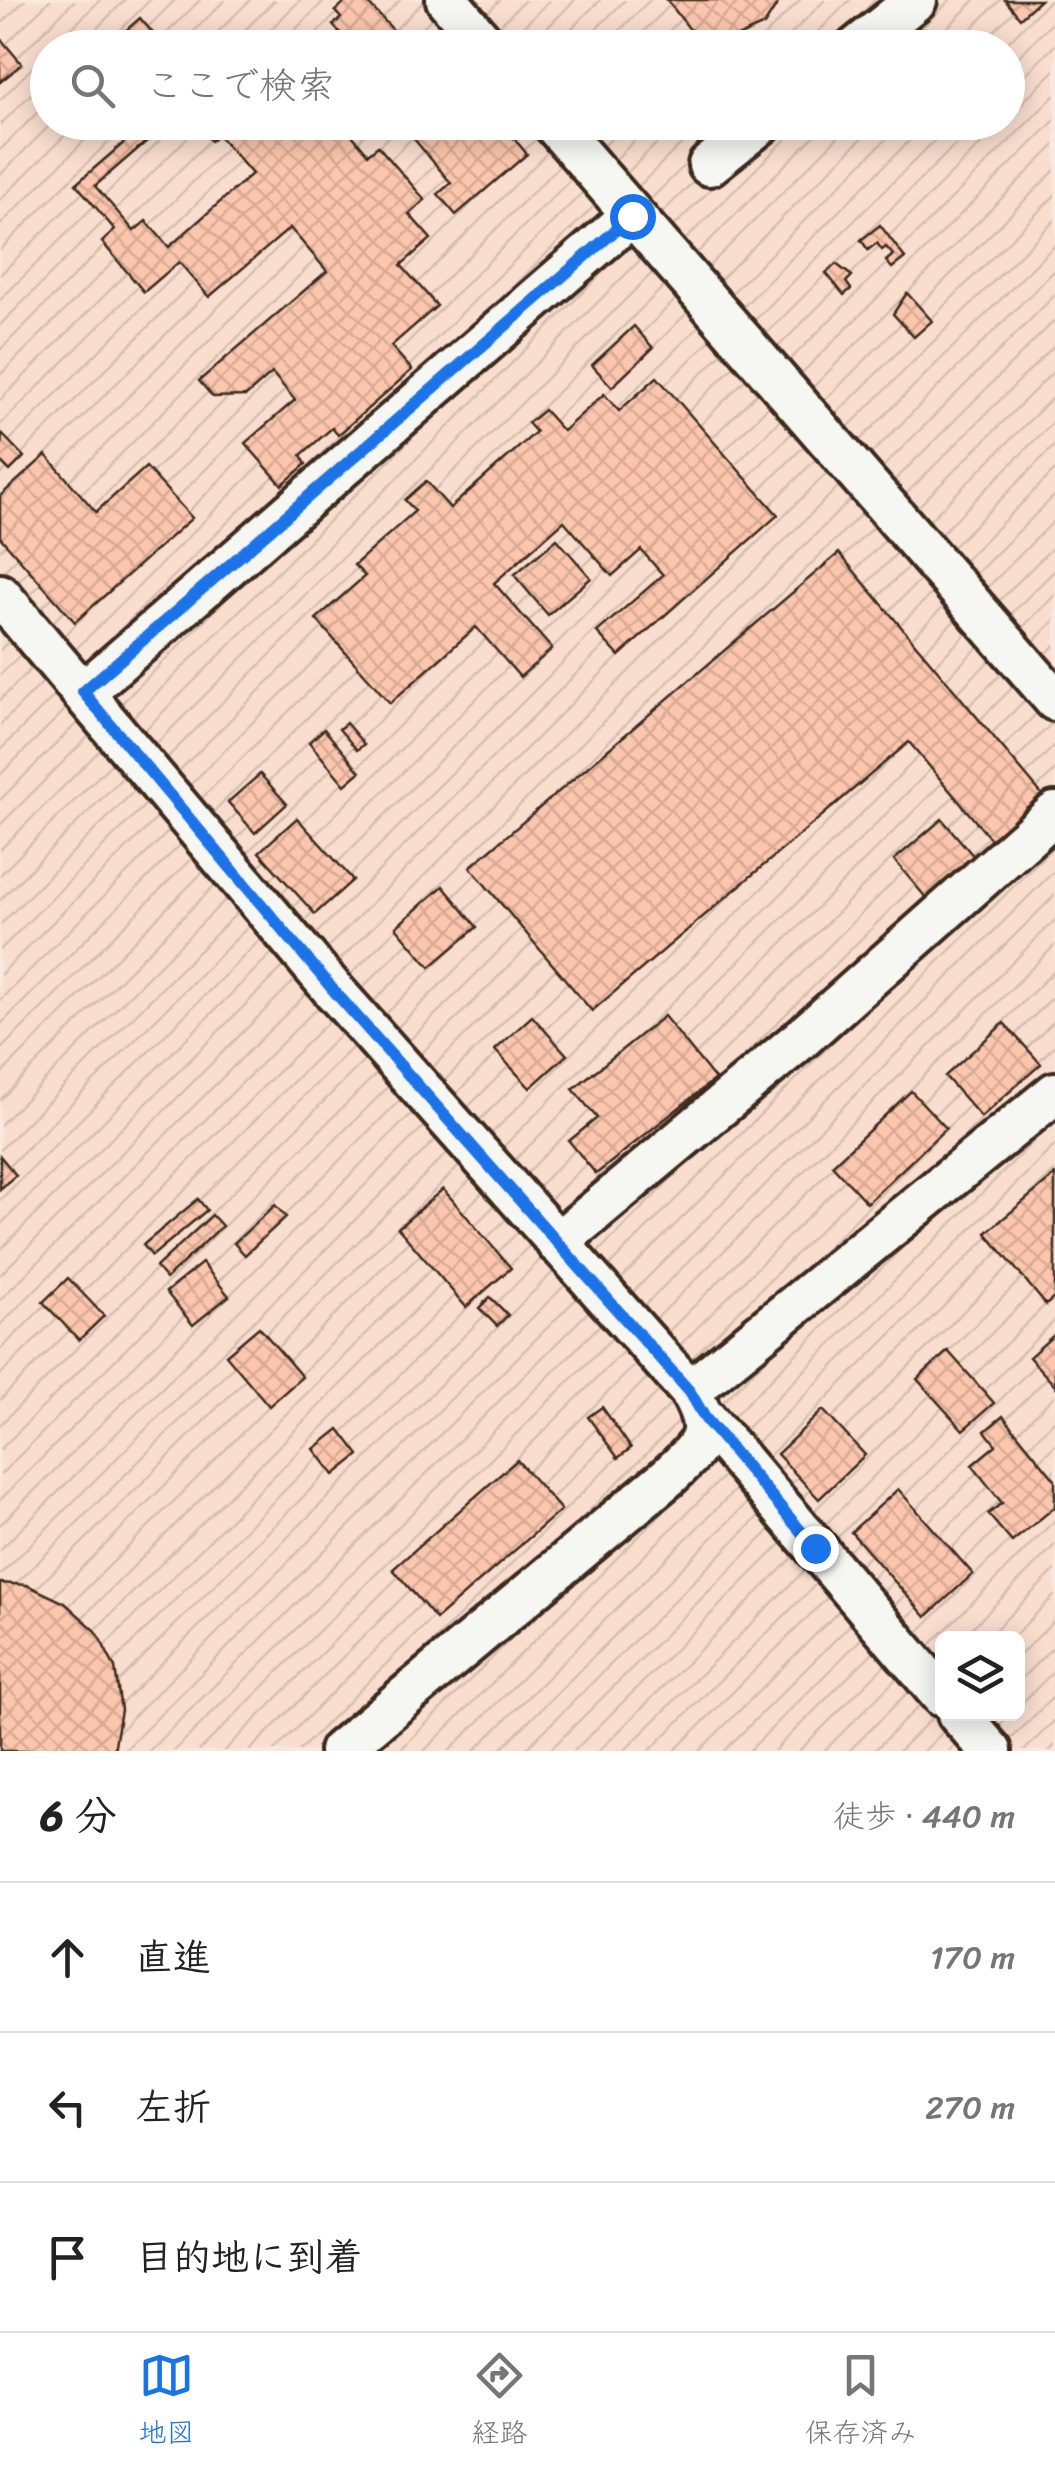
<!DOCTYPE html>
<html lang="ja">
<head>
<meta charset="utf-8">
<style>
	:root { --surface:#fff; --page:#f6f6f6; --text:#222; --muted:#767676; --line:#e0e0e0; --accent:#1a73e8 }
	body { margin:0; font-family:Sriracha,"Klee One",sans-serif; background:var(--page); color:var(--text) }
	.controls { position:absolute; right:30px; bottom:30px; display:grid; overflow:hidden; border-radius:15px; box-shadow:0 5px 25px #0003 }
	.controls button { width:90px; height:90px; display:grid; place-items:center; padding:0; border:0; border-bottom:2px solid var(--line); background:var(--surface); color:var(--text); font:50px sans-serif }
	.stop { position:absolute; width:30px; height:30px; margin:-22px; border:8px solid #1a73e8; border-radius:50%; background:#fff }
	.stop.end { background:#1a73e8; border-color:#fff; box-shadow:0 2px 10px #0008 }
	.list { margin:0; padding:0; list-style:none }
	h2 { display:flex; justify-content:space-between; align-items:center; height:130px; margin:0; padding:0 40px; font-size:42px }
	h2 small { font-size:32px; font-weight:400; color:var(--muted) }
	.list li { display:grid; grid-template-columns:65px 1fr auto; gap:30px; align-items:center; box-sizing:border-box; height:150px; padding:0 40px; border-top:2px solid var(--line) }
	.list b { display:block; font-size:38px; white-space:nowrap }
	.list em { font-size:32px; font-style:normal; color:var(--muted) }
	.icon { flex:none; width:55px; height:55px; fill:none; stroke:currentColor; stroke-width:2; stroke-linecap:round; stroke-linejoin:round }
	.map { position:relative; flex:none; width:1055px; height:1751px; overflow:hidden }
	.search { position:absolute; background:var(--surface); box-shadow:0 5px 25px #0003; left:30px; right:30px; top:30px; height:110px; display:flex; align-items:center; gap:25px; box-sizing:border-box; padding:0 35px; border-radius:55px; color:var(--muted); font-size:38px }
	.sheet { height:580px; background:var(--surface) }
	nav { display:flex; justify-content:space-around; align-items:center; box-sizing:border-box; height:140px; border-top:2px solid var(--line); background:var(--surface); font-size:28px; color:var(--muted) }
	nav a { display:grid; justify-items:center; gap:5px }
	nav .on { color:var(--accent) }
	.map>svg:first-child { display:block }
	.industrial { fill:url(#industrial-furrows); fill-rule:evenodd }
	.building { fill:url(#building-cross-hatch); stroke:#3b2a1e; stroke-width:2.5 }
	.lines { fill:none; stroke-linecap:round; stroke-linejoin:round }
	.minor-casing { stroke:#3b2a1e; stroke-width:48 }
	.minor { stroke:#f6f6f2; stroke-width:40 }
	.route { stroke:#1a73e8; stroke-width:12 }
</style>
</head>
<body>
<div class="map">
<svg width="1055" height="1751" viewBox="0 0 1055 1751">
	<defs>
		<pattern id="industrial-furrows" width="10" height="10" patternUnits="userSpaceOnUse" patternTransform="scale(2.5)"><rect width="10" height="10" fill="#f9decf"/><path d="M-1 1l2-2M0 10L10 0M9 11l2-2" fill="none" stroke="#d6bfb1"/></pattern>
		<pattern id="building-cross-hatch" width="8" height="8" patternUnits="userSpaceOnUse" patternTransform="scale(2.5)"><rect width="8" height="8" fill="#fbc6ad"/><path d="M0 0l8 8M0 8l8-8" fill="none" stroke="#d8aa94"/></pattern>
	</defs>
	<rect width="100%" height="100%" fill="#f8e8dd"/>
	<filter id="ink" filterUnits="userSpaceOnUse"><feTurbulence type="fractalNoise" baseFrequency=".01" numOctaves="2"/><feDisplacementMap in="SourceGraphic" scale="20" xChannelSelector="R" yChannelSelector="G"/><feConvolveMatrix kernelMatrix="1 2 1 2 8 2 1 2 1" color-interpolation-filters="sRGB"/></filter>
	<g filter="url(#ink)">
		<path class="industrial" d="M 0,0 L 1055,0 L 1055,1751 L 0,1751 ZM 48,48 L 1008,48 L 1008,122 L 48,122 ZM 942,1638 L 1018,1638 L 1018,1714 L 942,1714 Z"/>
		<g class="building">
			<path d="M 347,0 L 365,0 L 406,44 L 354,48 L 333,25 L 341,18 L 335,11 Z"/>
			<path d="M 667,0 L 780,0 L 764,25 L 729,41 L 691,31 Z"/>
			<path d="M 1005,0 L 1040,0 L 1020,18 Z"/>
			<path d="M 140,18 L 158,39 L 149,48 L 106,48 Z"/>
			<path d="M 0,38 L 22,64 L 0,82 Z"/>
			<path d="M 112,122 L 158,122 L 162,128 L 95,186 L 134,231 L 146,221 L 169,247 L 252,174 L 218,135 L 211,141 L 196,122 L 341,122 L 368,154 L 378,146 L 425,200 L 409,214 L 431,239 L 401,265 L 437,306 L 391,346 L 412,370 L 338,435 L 332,428 L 301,455 L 306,464 L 282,485 L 245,443 L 295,400 L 272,373 L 246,396 L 213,397 L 199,381 L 327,271 L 290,228 L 209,297 L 179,262 L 144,292 L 102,242 L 115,230 L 76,184 L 127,140 Z"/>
			<path d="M 406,122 L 473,122 L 483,134 L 500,122 L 527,154 L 456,215 L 438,194 L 451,183 L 403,126 Z"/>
			<path d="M 880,225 L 905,258 L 892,268 L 886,261 L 893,255 L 886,247 L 882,250 L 877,243 L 868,250 L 861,240 Z"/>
			<path d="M 836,264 L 852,276 L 846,282 L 851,289 L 844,295 L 826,273 Z"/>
			<path d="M 907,293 L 932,321 L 914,337 L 893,314 Z"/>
			<path d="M 634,326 L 653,348 L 612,387 L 592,365 Z"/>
			<path d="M 657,377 L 778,515 L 619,656 L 597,632 L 663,575 L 641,550 L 612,576 L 564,521 L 494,583 L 552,649 L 520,677 L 476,627 L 390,703 L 316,619 L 365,576 L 354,565 L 415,511 L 405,500 L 426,481 L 450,508 L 536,432 L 528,423 L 544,410 L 563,431 L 604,394 L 619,411 Z"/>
			<path d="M 2,434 L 24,457 L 10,471 L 0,461 Z"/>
			<path d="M 46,455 L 96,512 L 146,467 L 192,518 L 75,622 L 0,537 L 0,496 Z"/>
			<path d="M 557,539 L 591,578 L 548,615 L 514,575 Z"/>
			<path d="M 839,553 L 1045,798 L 993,842 L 909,742 L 592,1011 L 470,867 Z"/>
			<path d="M 346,723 L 364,744 L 357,750 L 339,729 Z"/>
			<path d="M 324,729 L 360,772 L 345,785 L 309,742 Z"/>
			<path d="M 260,774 L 287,804 L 255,833 L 228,802 Z"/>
			<path d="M 297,818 L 353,880 L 315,914 L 259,852 Z"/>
			<path d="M 942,819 L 976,859 L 928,900 L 894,860 Z"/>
			<path d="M 443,886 L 477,927 L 430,967 L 396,927 Z"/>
			<path d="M 532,1016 L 567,1055 L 530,1088 L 495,1050 Z"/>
			<path d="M 664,1016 L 715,1079 L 596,1174 L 569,1141 L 597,1118 L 573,1089 Z"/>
			<path d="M 1004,1023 L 1041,1064 L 981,1117 L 945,1076 Z"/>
			<path d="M 911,1091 L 946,1128 L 867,1203 L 832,1165 Z"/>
			<path d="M 0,1156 L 16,1175 L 0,1189 Z"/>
			<path d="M 1055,1175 L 1055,1297 L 1046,1305 L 986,1233 Z"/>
			<path d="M 443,1189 L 511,1268 L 466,1307 L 398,1228 Z"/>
			<path d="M 198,1199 L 207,1210 L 152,1256 L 143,1245 Z"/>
			<path d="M 275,1205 L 286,1217 L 245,1255 L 234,1243 Z"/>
			<path d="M 212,1215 L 222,1226 L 166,1279 L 156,1267 Z"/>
			<path d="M 202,1263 L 229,1296 L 193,1325 L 166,1292 Z"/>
			<path d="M 68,1278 L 104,1316 L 79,1340 L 43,1302 Z"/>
			<path d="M 490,1297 L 508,1315 L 497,1326 L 479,1308 Z"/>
			<path d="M 259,1327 L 302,1377 L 269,1406 L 226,1355 Z"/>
			<path d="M 1055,1334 L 1055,1386 L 1029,1357 Z"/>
			<path d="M 948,1351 L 994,1403 L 963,1430 L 917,1379 Z"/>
			<path d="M 602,1407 L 631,1448 L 618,1458 L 588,1417 Z"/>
			<path d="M 823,1410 L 865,1455 L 819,1499 L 777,1454 Z"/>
			<path d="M 1003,1416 L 1055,1480 L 1055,1507 L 1012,1542 L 988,1514 L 1002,1503 L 972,1465 L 996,1445 L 985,1431 Z"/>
			<path d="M 339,1429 L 359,1455 L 334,1475 L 314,1449 Z"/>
			<path d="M 517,1460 L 561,1510 L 436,1619 L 393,1569 Z"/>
			<path d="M 898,1489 L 973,1574 L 926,1617 L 851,1532 Z"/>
			<path d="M 0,1583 L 27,1585 L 65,1603 L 96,1631 L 115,1668 L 121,1710 L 114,1751 L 0,1751 Z"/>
		</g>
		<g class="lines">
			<g class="minor-casing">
				<g id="minor">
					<path d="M 447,0 L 488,48"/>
					<path d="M 856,48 L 916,0"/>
					<path d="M 552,122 L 1055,700"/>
					<path d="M 709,165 L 763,122"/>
					<path d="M 0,595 L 335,992 L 690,1391 C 715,1436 702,1444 669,1476 L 340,1751"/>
					<path d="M 83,693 L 631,216"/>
					<path d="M 557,1243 L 802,1038 L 1055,813"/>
					<path d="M 690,1391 L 1055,1093"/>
					<path d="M 705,1418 L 942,1696"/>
					<path d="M 958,1714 L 991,1751"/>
				</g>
			</g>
			<use href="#minor" class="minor"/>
		</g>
	</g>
	<g class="lines" filter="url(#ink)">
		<path class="route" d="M 632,216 L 83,692 L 335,992 L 690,1392 L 705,1418 L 815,1548"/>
	</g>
</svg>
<div class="controls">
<button><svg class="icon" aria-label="layers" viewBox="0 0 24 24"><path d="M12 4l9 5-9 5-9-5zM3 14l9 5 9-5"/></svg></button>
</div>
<div class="stop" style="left:632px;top:216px"></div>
<div class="stop end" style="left:815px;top:1548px"></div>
<div class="search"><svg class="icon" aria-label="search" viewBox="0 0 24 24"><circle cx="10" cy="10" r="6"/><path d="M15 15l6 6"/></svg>ここで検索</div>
</div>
<section class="sheet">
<h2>6 分<small>徒歩 · 440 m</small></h2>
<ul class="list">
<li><svg class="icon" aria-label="ahead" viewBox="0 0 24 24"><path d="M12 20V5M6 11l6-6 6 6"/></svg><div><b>直進</b></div><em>170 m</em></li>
<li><svg class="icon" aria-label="left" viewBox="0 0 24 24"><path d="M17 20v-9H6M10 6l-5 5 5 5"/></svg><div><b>左折</b></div><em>270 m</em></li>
<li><svg class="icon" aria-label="arrive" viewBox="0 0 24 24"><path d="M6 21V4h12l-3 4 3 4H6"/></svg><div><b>目的地に到着</b></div></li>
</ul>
</section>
<nav>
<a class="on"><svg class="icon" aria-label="map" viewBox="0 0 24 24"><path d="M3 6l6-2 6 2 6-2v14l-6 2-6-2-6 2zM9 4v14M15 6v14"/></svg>地図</a>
<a><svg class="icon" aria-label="directions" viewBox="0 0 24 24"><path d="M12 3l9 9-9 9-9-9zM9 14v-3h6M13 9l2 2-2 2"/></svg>経路</a>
<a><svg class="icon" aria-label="saved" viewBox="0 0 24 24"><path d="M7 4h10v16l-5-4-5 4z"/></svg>保存済み</a>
</nav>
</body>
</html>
